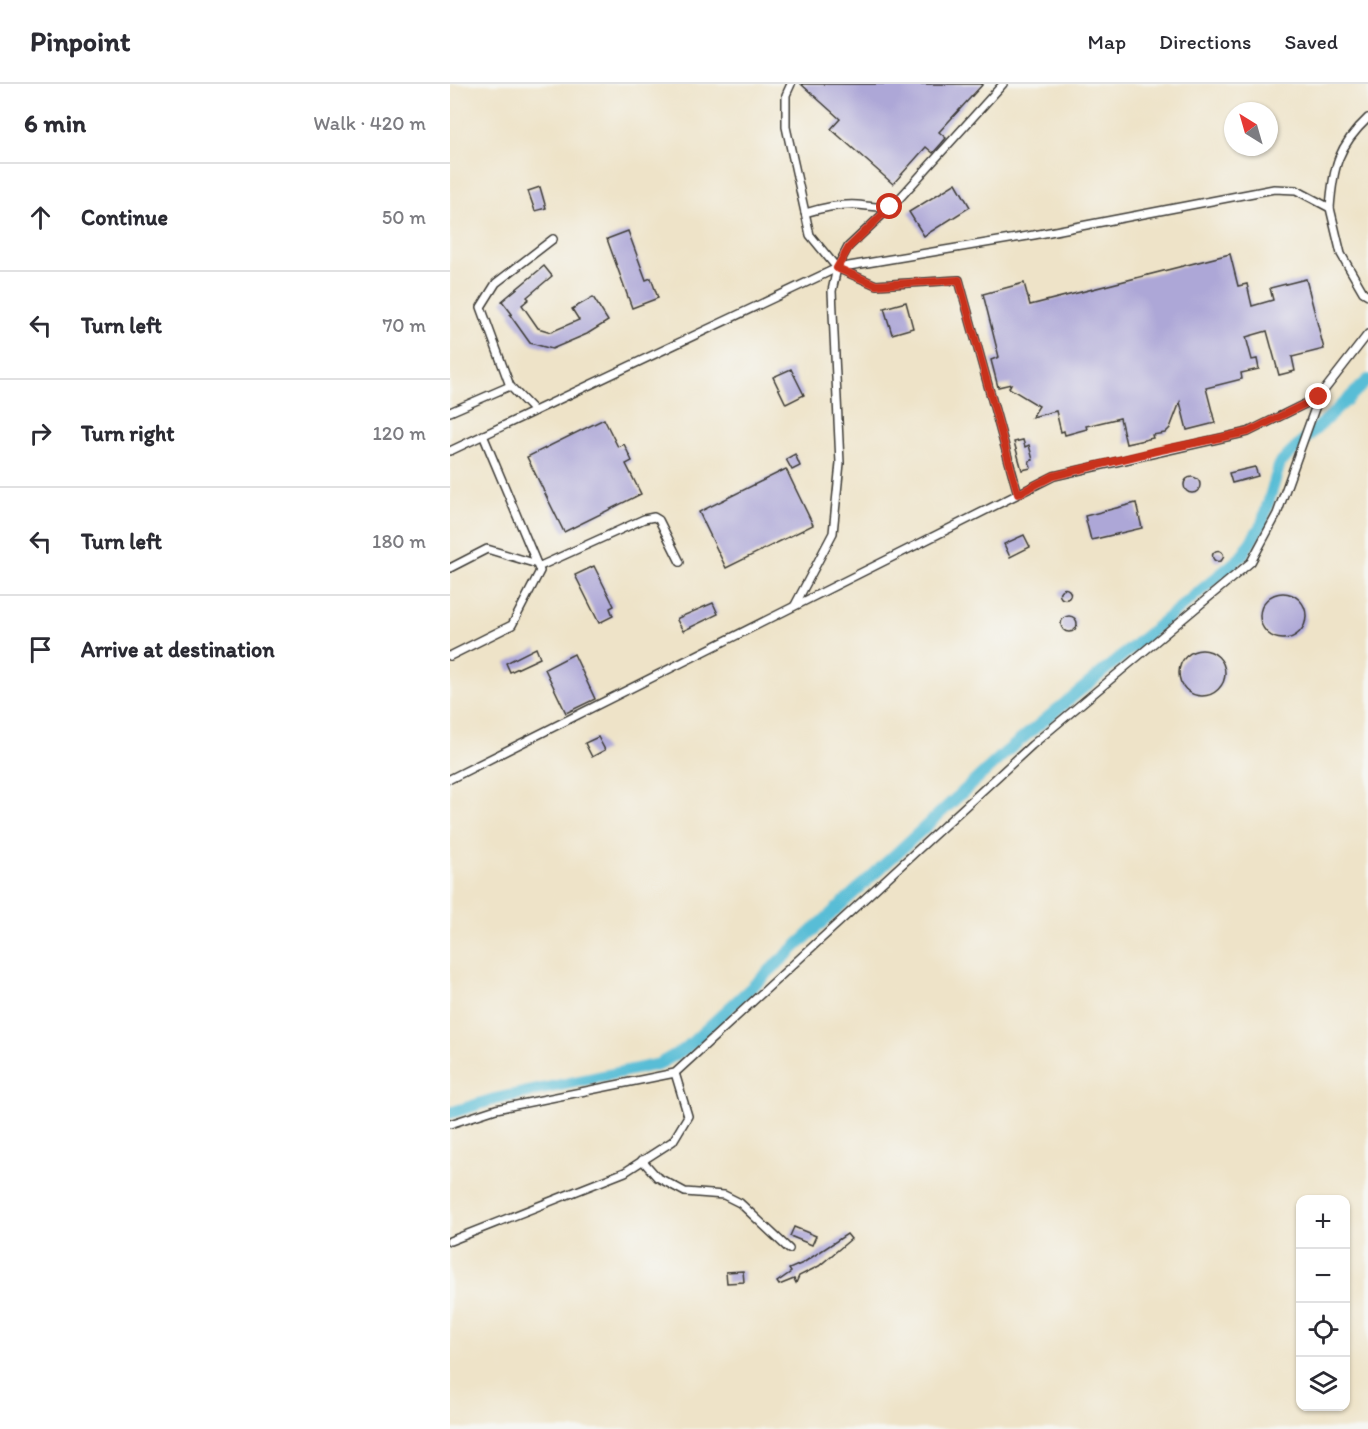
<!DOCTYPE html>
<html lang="en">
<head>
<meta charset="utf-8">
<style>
	:root { --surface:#fff; --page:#f7f7f7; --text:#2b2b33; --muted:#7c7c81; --line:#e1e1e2 }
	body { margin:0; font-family:Itim,sans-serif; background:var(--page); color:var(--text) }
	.controls { position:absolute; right:18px; bottom:18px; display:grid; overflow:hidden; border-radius:12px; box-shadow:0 2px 4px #0004 }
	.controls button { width:54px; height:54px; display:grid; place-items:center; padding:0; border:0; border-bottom:2px solid var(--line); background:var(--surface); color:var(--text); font:30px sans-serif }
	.compass { position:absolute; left:774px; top:18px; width:54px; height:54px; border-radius:50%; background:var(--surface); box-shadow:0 2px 4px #0004; rotate:323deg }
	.stop { position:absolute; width:18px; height:18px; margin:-14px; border:4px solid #c8321e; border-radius:50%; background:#fff }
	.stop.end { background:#c8321e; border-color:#fff; box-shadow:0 2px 6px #0008 }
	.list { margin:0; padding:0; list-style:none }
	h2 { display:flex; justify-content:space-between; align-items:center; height:78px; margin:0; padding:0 24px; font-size:26px }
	h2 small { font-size:20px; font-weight:400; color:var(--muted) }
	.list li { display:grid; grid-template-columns:39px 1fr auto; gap:18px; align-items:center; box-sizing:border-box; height:108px; padding:0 24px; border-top:2px solid var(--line) }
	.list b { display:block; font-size:22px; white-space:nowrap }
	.list em { font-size:20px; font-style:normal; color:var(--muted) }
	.icon { flex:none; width:33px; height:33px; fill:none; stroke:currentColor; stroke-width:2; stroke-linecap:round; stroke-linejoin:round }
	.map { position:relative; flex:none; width:918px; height:1345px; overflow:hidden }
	header { display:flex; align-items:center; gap:36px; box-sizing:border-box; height:84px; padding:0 30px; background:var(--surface); border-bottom:2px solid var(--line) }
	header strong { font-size:28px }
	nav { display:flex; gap:33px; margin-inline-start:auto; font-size:21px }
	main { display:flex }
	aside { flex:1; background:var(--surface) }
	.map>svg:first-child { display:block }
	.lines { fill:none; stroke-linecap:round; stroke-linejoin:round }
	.canal { stroke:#58bdd6; stroke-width:12 }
	.building { fill:#ada7d7 }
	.lane-casing { stroke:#3c3a36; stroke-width:10 }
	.lane { stroke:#fff; stroke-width:7 }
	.route { stroke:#c8321e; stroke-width:8 }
</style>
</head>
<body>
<header>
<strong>Pinpoint</strong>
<nav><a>Map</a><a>Directions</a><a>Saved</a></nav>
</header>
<main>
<aside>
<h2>6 min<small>Walk · 420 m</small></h2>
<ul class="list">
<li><svg class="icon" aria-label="ahead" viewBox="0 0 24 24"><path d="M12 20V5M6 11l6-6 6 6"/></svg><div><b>Continue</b></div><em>50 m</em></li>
<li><svg class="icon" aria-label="left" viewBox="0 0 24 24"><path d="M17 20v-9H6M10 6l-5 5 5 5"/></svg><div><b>Turn left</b></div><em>70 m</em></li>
<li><svg class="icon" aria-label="right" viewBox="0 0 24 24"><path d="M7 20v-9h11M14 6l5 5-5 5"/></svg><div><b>Turn right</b></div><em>120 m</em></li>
<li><svg class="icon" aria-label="left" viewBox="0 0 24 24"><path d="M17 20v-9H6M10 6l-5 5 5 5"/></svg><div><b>Turn left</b></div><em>180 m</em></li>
<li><svg class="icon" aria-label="arrive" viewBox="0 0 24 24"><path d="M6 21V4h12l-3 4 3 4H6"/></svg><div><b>Arrive at destination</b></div></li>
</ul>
</aside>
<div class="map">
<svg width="918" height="1345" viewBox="0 0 918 1345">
	<rect width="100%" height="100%" fill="#f6f6f2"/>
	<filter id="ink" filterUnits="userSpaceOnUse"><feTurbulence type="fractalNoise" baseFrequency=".0167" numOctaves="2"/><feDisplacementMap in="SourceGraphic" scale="12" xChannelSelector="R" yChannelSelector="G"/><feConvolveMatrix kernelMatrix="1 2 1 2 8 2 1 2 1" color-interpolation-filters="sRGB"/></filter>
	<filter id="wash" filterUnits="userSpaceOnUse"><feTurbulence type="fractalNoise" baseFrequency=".008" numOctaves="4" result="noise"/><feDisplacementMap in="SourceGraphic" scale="24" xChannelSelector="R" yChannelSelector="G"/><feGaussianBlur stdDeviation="1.35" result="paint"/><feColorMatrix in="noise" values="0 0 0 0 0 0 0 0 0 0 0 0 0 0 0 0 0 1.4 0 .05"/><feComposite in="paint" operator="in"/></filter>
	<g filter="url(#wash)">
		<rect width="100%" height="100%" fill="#eee3c8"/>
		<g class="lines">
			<path class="canal" d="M 0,1029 L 45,1015 L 209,980 L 235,965 L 556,668 L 791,473 L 812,440 L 830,379 L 918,296"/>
		</g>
		<g id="blocks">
			<g class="building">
				<path d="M 351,0 L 533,0 L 489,48 L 496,54 L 491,60 L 483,69 L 476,63 L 443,100 L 381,45 L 390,35 Z"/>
				<path d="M 506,99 L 520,123 L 474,152 L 459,128 Z"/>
				<path d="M 90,103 L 96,124 L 85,127 L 78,107 Z"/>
				<path d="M 178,147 L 196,196 L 201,194 L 208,214 L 182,224 L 157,155 Z"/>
				<path d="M 780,170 L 788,202 L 797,200 L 802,222 L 823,216 L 820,204 L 856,195 L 874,265 L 842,273 L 845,287 L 829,291 L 817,247 L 796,253 L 802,276 L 807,275 L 809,285 L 791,289 L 792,295 L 756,304 L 765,339 L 737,346 L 730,318 L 720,344 L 715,349 L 702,351 L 703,354 L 676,360 L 670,334 L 636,342 L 637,345 L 615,351 L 614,347 L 611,348 L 606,327 L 582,333 L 589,322 L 559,304 L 561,300 L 548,303 L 541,276 L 549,273 L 533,210 L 574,199 L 580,221 Z"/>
				<path d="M 94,182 L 102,192 L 77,213 L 79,215 L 72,221 L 88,244 L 101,248 L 129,236 L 122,225 L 143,213 L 158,237 L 137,250 L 102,265 L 80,259 L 60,231 L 62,230 L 52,217 Z"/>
				<path d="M 456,218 L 463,244 L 442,250 L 434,224 Z"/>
				<path d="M 341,285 L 354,311 L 336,320 L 323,293 Z"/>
				<path d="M 154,335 L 168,363 L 174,360 L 182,377 L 176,380 L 191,410 L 114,448 L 77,373 Z"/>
				<path d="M 573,356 L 575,363 L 579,361 L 583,376 L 579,377 L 581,384 L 572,386 L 564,358 Z"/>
				<path d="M 345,370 L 350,382 L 342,386 L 336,375 Z"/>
				<path d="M 805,383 L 808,392 L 782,399 L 779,389 Z"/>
				<path d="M 336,385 L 363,441 L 276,484 L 249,428 Z"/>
				<circle cx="742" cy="401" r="8"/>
				<path d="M 686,419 L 692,444 L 641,456 L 635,432 Z"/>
				<path d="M 574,451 L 580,463 L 560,473 L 554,460 Z"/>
				<circle cx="768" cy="472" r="5.5"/>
				<path d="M 144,482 L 164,522 L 160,524 L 163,532 L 149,539 L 125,491 Z"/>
				<circle cx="615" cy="510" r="5.5"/>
				<circle cx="833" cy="532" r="23"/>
				<path d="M 263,519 L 268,530 L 233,547 L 227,536 L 228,534 Z"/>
				<circle cx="619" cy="540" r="8"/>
				<path d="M 86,564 L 90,574 L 60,588 L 56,579 Z"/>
				<circle cx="752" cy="589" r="23"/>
				<path d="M 124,570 L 145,615 L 116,629 L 95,585 Z"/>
				<path d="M 148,653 L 155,666 L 142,673 L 135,659 Z"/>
				<path d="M 344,1143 L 366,1152 L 362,1161 L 340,1152 Z"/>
				<path d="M 397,1150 L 401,1155 L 369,1182 L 349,1192 L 346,1199 L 344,1195 L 329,1201 L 327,1198 L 341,1188 L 339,1185 L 353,1179 Z"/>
				<path d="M 293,1187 L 294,1198 L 277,1199 L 276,1188 Z"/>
			</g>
		</g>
	</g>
	<g filter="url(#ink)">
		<use href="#blocks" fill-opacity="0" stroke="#3c3a36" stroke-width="1.5"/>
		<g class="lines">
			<g class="lane-casing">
				<g id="lane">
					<path d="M 341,0 L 336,11 L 336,43 L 360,151 L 387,184"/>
					<path d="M 880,124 C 883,83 888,62 918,34"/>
					<path d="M 355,129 C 372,124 390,120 407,121 C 418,122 429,124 440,123"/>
					<path d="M 387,184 L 584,151 L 824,105 L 846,106 L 880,124 L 891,170 L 913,208 L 918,211"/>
					<path d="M 60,302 L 31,223 L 46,199 L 103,155"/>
					<path d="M 0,328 L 60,302 L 84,327"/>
					<path d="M 0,367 L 387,184 L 426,201 L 509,196 L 568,410"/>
					<path d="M 88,483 L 194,435 L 204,433 L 209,436 L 230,478"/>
					<path d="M 0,484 L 37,465 L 87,480"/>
					<path d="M 345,521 L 383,449 L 390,379 L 382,207 L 387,184 L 398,163 L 449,115 L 553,0"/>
					<path d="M 0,572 L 62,541 L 90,487 L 33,351"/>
					<path d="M 0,695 L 604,392 L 798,348 L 869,313"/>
					<path d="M 0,1040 L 46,1025 L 225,989 L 582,661 L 801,478 L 827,430 L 869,313 L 918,250"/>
					<path d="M 192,1076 L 207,1093 L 235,1108 L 274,1111 L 290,1119 L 339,1165"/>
					<path d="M 0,1157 L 175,1088 L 223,1057 L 238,1032 L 225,989"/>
				</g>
			</g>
			<use href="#lane" class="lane"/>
		</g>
	</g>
	<g class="lines" filter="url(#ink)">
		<path class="route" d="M 440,123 L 399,163 L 387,184 L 426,201 L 509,196 L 568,410 L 603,392 L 706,367 L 798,348 L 869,313"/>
	</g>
</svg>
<div class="controls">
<button>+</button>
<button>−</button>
<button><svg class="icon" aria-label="locate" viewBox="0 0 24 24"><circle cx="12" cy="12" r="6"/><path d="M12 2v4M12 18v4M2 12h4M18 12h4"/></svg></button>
<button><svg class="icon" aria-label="layers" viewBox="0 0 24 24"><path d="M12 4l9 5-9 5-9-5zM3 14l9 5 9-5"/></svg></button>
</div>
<svg class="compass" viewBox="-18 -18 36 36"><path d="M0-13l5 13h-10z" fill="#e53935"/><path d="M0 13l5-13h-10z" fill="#7c7c81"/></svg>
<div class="stop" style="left:440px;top:123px"></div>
<div class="stop end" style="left:869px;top:313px"></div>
</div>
</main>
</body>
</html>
